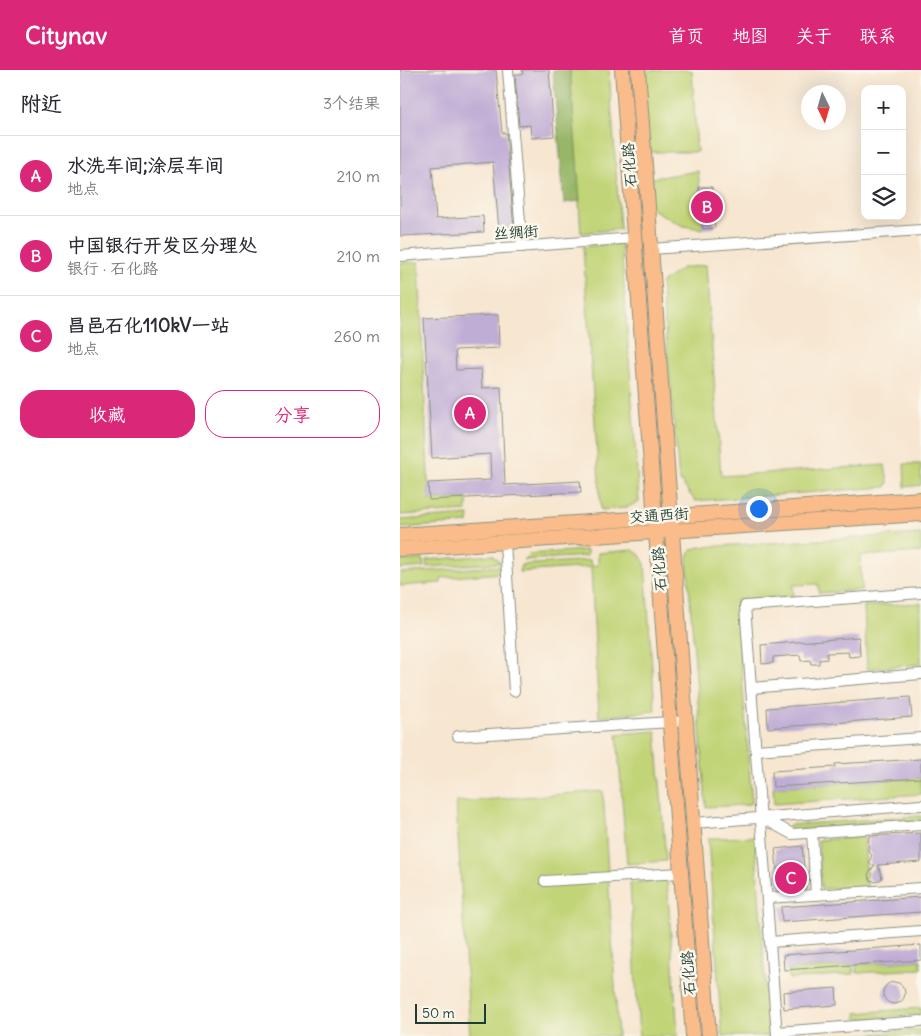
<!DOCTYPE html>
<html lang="zh">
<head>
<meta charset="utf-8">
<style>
	:root { --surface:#fff; --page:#f7f7f7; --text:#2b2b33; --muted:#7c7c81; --line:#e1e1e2; --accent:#db2777 }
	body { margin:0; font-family:Delius,"LXGW WenKai TC",sans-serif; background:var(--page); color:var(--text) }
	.controls { position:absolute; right:15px; top:15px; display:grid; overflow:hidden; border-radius:10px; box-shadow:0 5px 20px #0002 }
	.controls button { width:45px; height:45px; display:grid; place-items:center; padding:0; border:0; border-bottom:1px solid var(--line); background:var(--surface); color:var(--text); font:25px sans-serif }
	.compass { position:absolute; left:401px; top:15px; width:45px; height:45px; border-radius:50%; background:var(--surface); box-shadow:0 5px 20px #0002; rotate:175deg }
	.scale { position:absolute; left:15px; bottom:12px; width:71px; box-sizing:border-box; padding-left:5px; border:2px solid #1f3d34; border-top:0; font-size:14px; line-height:18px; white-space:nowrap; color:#1f3d34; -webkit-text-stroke:4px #fbf7ec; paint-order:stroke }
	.you { position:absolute; left:358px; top:438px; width:18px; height:18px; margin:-12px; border:4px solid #fff; border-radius:50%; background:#1a73e8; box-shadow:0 0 0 8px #1a73e833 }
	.badge { display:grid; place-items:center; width:32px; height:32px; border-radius:50%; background:var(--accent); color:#fff; font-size:16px; font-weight:700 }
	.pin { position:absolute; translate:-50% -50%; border:2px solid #fff; box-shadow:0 1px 5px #0006 }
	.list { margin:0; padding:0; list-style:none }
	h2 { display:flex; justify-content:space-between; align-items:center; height:65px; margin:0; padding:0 20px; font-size:21px }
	h2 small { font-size:16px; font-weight:400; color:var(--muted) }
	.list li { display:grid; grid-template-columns:32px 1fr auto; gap:15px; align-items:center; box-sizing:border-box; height:80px; padding:0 20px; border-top:1px solid var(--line) }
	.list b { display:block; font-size:19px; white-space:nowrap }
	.list p { margin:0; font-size:16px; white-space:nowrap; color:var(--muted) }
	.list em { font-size:16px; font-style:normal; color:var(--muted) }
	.actions { display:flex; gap:10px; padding:15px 20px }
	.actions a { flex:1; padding:11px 0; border:1px solid var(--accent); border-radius:20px; text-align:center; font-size:18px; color:var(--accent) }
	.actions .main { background:var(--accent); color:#fff }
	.icon { flex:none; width:28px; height:28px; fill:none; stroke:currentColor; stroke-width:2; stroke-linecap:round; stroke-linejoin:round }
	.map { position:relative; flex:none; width:521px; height:966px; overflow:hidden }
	header { display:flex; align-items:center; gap:30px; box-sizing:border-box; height:70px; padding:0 25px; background:var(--accent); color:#fff }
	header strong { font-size:24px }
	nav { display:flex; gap:28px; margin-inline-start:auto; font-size:18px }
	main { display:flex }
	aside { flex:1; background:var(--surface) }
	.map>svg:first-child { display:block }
	.green { fill:#c1d477; stroke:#708856 }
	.forest { fill:#98b668; stroke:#5c7a4e }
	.building { fill:#c0add5 }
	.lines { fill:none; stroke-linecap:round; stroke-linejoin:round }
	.minor-casing { stroke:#8b9282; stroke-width:12 }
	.major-casing { stroke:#8b9282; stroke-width:16 }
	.minor { stroke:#fff; stroke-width:10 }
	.major { stroke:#f9bc8a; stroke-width:14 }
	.labels { text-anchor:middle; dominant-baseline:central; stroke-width:5; stroke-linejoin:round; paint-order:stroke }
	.street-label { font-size:15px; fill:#1f3d34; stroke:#fbf7ec }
</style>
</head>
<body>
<header>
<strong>Citynav</strong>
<nav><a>首页</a><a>地图</a><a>关于</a><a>联系</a></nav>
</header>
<main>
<aside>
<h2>附近<small>3个结果</small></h2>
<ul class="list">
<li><span class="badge">A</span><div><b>水洗车间;涂层车间</b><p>地点</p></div><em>210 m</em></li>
<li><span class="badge">B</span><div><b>中国银行开发区分理处</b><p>银行 · 石化路</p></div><em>210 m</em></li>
<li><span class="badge">C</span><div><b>昌邑石化110kV一站</b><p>地点</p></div><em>260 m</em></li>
</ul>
<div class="actions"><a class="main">收藏</a><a>分享</a></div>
</aside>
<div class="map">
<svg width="521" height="966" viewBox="0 0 521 966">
	<rect width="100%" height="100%" fill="#fbf7ec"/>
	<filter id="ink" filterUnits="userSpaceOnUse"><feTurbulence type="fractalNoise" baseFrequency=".02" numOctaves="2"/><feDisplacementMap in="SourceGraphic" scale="10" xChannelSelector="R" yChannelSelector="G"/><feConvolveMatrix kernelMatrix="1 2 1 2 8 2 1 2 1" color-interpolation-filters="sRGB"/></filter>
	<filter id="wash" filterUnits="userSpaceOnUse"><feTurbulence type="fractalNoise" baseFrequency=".0096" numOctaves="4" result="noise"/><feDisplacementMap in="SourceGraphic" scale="20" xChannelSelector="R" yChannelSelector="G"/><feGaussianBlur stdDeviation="1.12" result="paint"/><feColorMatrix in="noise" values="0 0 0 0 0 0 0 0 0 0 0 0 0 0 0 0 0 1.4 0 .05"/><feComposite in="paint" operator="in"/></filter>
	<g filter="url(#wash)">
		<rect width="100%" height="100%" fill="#f7e6d0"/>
		<g class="green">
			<path d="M 170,0 L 209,0 L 220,159 L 181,163 Z"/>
			<path d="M 240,0 L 292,0 L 297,82 L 244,82 Z"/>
			<path d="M 298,101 L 303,159 L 283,156 L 248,137 L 246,109 Z"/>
			<path d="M 221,173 L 239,432 L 225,438 L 201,440 L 183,177 Z"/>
			<path d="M 19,192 L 29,430 L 67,428 L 67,441 L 0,445 L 0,193 Z"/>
			<path d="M 306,195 L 321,406 L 485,395 L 488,412 L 486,417 L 295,431 L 279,409 L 261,213 L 282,198 Z"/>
			<path d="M 504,394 L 521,394 L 521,415 L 505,417 Z"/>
			<path d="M 69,445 L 68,453 L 0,458 L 0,450 Z"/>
			<path d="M 521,464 L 521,482 L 460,486 L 462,520 L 419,523 L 418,514 L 393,515 L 394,526 L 336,530 L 352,733 L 345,735 L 306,737 L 287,489 L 291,480 L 300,477 Z"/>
			<path d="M 187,480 L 187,486 L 124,490 L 130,484 Z"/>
			<path d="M 233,480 L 240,485 L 245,494 L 255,641 L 199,647 L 191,497 L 119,502 L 121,495 L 190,490 L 191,496 L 198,495 L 198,483 Z"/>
			<path d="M 93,485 L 100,493 L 27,497 L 26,490 Z"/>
			<path d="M 23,489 L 24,497 L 0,499 L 0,491 Z"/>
			<path d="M 102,496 L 102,503 L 41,508 L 41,513 L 0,516 L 0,503 Z"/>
			<path d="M 521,533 L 521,594 L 467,599 L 464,536 Z"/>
			<path d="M 256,661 L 266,791 L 227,794 L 217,664 Z"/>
			<path d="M 521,708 L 521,724 L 374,734 L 373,717 Z"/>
			<path d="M 203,721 L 218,966 L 70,966 L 56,732 Z"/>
			<path d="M 521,746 L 521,751 L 390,760 L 389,755 Z"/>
			<path d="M 355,767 L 369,966 L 322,966 L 308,768 Z"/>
			<path d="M 464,767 L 467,817 L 421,819 L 418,770 Z"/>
			<path d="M 267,810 L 278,966 L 239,966 L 230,813 Z"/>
			<path d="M 521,890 L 521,899 L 457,903 L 456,895 Z"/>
			<path d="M 453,895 L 454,904 L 389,909 L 388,900 Z"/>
			<path d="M 521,938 L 521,944 L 457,949 L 456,943 Z"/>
			<path d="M 521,960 L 521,966 L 448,966 Z"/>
		</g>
		<path class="forest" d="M 153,0 L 170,0 L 180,131 L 164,133 Z"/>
		<g id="blocks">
			<g class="building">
				<path d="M 0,0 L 96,0 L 102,63 L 106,63 L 114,160 L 99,160 L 93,92 L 32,97 L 36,149 L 83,146 L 84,162 L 0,166 Z"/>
				<path d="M 122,0 L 149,0 L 154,66 L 131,68 L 130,55 L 119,56 L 115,4 L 123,4 Z"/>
				<path d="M 299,117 L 312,117 L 315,158 L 303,159 Z"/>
				<path d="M 98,245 L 99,278 L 55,280 L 56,300 L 81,299 L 82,318 L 101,317 L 105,415 L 180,411 L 181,422 L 29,430 L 28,413 L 91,410 L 90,384 L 32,388 L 24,248 Z"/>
				<path d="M 459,567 L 460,586 L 449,587 L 448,582 L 427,583 L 427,589 L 419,590 L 419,594 L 411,594 L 410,590 L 401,591 L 400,585 L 373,587 L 373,593 L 362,594 L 361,575 Z"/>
				<path d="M 510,627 L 512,647 L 368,658 L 367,638 Z"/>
				<path d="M 521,689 L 521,708 L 373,717 L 372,701 L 435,697 L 435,694 Z"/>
				<path d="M 521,763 L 521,792 L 478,795 L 482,808 L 476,812 L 470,810 L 468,804 L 475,795 L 471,795 L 469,792 L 472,785 L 468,781 L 469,766 Z"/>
				<path d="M 402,776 L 406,818 L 379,820 L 375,779 Z"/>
				<path d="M 521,827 L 521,842 L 382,852 L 381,837 Z"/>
				<path d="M 521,875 L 521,890 L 384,900 L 383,885 Z"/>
				<circle cx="494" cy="923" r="11"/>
				<path d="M 436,918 L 437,935 L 384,939 L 383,922 Z"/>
			</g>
		</g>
	</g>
	<g filter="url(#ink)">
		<use href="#blocks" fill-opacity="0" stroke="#8b9282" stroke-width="1"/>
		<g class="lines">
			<g class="minor-casing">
				<g id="minor">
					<path d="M 108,0 L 122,177"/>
					<path d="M 251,179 L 521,160"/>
					<path d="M 0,186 L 234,168"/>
					<path d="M 105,472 L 114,621"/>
					<path d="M 351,618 L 521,604"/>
					<path d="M 58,666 L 286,651"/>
					<path d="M 356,680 L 521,668"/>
					<path d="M 361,747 L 392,764 L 521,755"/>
					<path d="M 294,753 L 521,735"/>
					<path d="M 412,763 L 416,825"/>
					<path d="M 145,811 L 281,803"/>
					<path d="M 367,828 L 521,818"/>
					<path d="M 370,872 L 521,861"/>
					<path d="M 377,962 L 521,951"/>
					<path d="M 377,966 L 345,536 L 521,523"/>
				</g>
			</g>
			<g class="major-casing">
				<g id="major">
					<path d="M 222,0 L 293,966"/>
					<path d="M 238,0 L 309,966"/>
					<path d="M 0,465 L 521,429"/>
					<path d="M 0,479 L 521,444"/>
				</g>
			</g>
			<use href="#minor" class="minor"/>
			<use href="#major" class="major"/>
		</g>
	</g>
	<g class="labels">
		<g class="street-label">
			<text transform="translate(229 95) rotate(-94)">石化路</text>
			<text transform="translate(116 162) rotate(-4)">丝绸街</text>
			<text transform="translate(259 445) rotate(-4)">交通西街</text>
			<text transform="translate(259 499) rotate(-94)">石化路</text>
			<text transform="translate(288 903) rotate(-94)">石化路</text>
		</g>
	</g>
</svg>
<div class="controls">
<button>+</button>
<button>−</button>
<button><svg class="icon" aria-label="layers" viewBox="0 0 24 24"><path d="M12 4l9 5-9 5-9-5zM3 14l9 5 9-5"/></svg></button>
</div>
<svg class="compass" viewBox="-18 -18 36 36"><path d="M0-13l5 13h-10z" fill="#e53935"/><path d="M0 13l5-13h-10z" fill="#7c7c81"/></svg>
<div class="scale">50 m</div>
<div class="you"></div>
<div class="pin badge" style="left:70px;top:343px">A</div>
<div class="pin badge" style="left:307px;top:137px">B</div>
<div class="pin badge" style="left:391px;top:808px">C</div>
</div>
</main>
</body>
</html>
